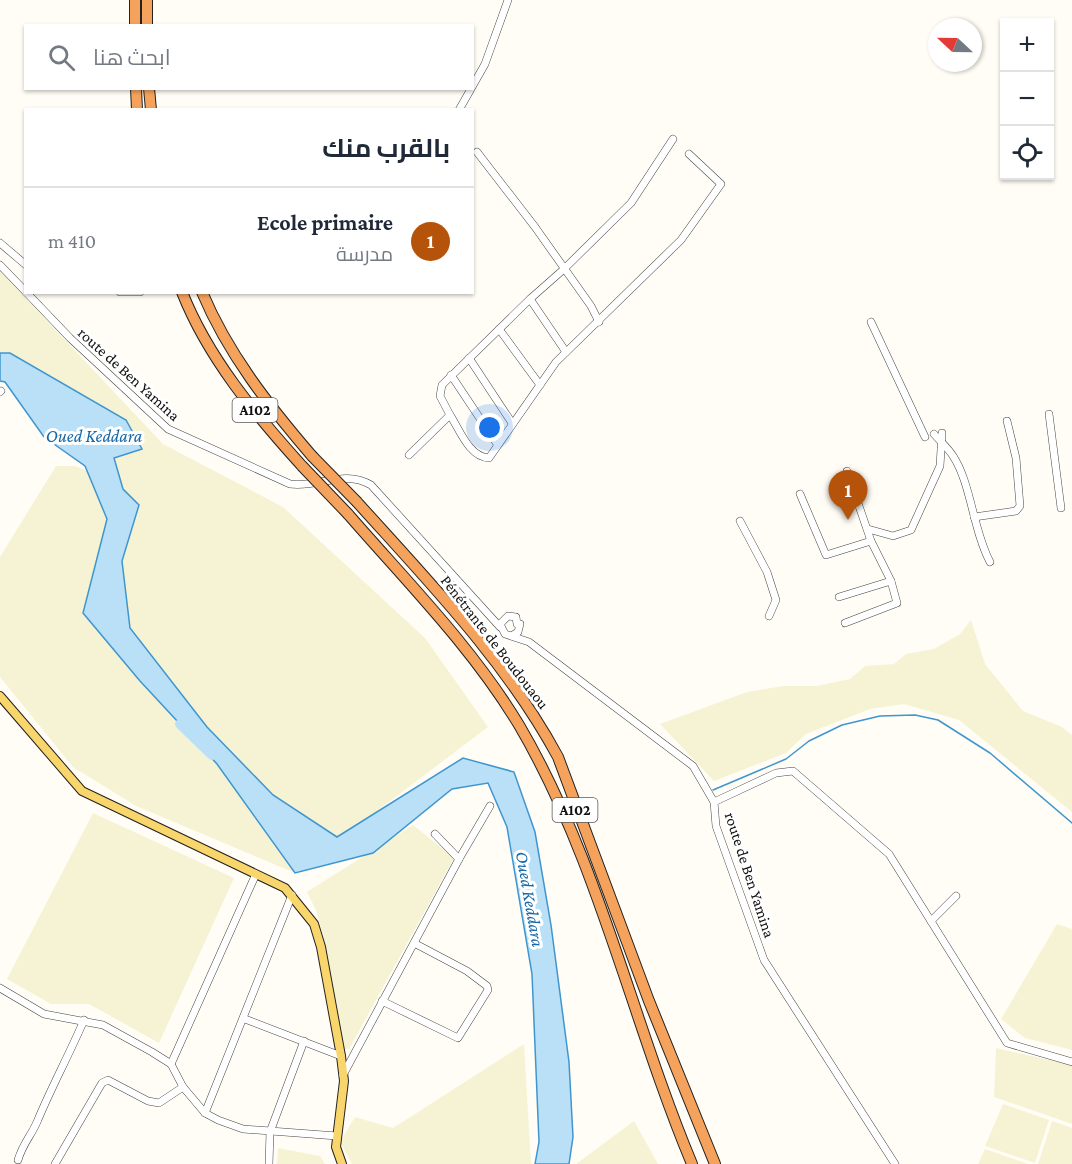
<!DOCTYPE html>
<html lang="ar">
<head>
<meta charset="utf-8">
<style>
	:root { --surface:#fff; --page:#f6f6f7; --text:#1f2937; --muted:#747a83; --line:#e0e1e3; --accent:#b45309 }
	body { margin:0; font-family:"Crimson Pro",Cairo,serif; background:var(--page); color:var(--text); direction:rtl }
	.controls { position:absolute; right:18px; top:18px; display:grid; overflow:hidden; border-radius:0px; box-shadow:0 2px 4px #0004 }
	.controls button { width:54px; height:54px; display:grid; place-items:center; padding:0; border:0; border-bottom:2px solid var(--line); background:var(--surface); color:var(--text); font:30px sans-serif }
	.compass { position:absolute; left:928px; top:18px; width:54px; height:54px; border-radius:50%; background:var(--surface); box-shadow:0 2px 4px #0004; rotate:292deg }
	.you { position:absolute; left:490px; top:428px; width:21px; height:21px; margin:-15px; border:4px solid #fff; border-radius:50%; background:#1a73e8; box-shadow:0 0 0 9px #1a73e833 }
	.badge { display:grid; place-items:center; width:39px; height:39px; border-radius:50%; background:var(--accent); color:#fff; font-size:20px; font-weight:700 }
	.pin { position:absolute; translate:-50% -50px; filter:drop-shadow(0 2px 3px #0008) }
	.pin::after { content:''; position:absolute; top:32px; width:21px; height:18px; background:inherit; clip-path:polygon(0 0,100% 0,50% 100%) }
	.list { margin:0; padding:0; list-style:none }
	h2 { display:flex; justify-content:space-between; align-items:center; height:78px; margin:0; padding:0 24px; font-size:26px }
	h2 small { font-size:20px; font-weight:400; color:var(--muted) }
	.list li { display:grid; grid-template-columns:39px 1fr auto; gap:18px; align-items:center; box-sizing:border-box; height:108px; padding:0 24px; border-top:2px solid var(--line) }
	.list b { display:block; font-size:22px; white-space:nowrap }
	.list p { margin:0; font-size:20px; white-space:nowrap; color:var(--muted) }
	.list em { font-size:20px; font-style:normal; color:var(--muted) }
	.icon { flex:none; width:33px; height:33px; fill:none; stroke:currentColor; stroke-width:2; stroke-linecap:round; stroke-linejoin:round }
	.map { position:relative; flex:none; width:1072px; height:1164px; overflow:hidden; direction:ltr }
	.search { position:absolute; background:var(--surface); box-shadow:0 2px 4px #0004; left:24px; top:24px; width:450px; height:66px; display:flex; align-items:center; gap:15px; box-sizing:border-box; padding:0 21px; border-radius:0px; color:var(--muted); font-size:22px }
	.panel { position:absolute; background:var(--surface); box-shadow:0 2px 4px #0004; left:24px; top:108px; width:450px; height:186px; border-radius:0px; direction:rtl }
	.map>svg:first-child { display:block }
	.farmland { fill:#f6f3d4 }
	.water { fill:#b9e0f7; stroke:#3f96cf; stroke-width:1.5 }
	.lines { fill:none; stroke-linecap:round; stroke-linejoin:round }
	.stream { stroke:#3f96cf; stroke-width:1.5 }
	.river { stroke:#b9e0f7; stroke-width:10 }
	.minor-casing { stroke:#444; stroke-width:8 }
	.major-casing { stroke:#222; stroke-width:10 }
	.highway-casing { stroke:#222; stroke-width:12 }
	.minor { stroke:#fff; stroke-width:7 }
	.major { stroke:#f9d66b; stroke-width:8 }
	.highway { stroke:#f5a25d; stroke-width:10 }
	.highway-bridge-casing { stroke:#222; stroke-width:12; stroke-linecap:butt }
	.highway-bridge { stroke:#f5a25d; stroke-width:10 }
	.labels { text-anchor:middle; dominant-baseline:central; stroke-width:6; stroke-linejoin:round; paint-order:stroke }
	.shield { fill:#fff; stroke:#585858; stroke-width:1.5 }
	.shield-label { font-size:15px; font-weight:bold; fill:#111 }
	.street-label { font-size:16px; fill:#111; stroke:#fff }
	.water-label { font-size:18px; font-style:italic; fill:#1768a6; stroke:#fff }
</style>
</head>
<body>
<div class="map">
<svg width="1072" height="1164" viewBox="0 0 1072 1164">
	<rect width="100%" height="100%" fill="#fffdf5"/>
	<g class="farmland">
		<path d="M 0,271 L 163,444 L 283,507 L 425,638 L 488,727 L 295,873 L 136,806 L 73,767 L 0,677 L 0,557 L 56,466 L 75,466 L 90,472 L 0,358 Z"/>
		<path d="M 971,620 L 985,664 L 1023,711 L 1062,727 L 1072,735 L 1072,812 L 959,720 L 904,704 L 870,709 L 806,734 L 786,753 L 714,781 L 660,724 L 747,692 L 783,686 L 816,686 L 850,679 L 865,666 L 894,664 L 906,654 L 934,649 L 960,634 Z"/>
		<path d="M 93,813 L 234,878 L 159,1043 L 89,1004 L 51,1004 L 7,979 Z"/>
		<path d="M 413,825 L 454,858 L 349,1049 L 344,1049 L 325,943 L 316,910 L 307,892 Z"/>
		<path d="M 1057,924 L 1072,929 L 1072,1050 L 1025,1038 L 1001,1019 Z"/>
		<path d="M 524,1044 L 531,1164 L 352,1164 L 340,1142 L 355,1117 L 393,1128 Z"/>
		<path d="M 996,1048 L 1072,1065 L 1072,1124 L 994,1097 Z"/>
		<path d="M 1003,1104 L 1049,1120 L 1035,1163 L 985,1146 Z"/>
		<path d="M 634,1121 L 658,1164 L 576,1164 Z"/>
		<path d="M 1052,1121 L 1072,1128 L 1072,1164 L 1038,1164 Z"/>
		<path d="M 278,1148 L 320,1156 L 325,1164 L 277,1164 Z"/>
		<path d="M 985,1149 L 1028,1164 L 978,1164 Z"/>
	</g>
	<path class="water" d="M 0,353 L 10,353 L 126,420 L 142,449 L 114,458 L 123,489 L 139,505 L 122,561 L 130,628 L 207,727 L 273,795 L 337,837 L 463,758 L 514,772 L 535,832 L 551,925 L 569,1062 L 573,1137 L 569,1164 L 535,1164 L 539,1142 L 532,974 L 507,827 L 488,783 L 452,789 L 373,853 L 295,873 L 217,764 L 140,681 L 83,613 L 107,519 L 85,466 L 44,437 L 5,382 L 0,381 Z"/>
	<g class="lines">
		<path class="stream" d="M 713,790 L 786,759 L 809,741 L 842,725 L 880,716 L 915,715 L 938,720 L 990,753 L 1072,823"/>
		<path class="river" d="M 180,724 L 212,755"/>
		<g class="minor-casing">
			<g id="minor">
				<path d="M 459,110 L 485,64 L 508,0"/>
				<path d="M 477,152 L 535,227 L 591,306 L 599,322"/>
				<path d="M 0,243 L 26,265"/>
				<path d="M 0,265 L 26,292"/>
				<path d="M 26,292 L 70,338 L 168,429 L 290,484 C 318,488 344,469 371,485 L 500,627"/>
				<path d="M 120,292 L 140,292"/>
				<path d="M 530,299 L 564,269 L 631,203 L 673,139"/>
				<path d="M 871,322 L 925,437"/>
				<path d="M 499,329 L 540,385"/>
				<path d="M 469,358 L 512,423"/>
				<path d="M 451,375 L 497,444"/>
				<path d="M 0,392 L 1,391"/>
				<path d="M 1049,414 L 1061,508"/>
				<path d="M 450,415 L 440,396 L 442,385 L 530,299 L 566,352"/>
				<path d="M 934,434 C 940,441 948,448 953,456 C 971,483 973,530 990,562"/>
				<path d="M 409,455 L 450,415 C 460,430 469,457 489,458 L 556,362 L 681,240 L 721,184 L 689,154"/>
				<path d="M 800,494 L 826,555 L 871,541"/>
				<path d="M 974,517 L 1016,511 L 1020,506 L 1016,458 L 1007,421"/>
				<path d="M 740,521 L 767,572 L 776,600 L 769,616"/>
				<path d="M 868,529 L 893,536 L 911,530 L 940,466 L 942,433"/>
				<path d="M 839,597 L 891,581"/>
				<path d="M 845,623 L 897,603 L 891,581 L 871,541 L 847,471"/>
				<path d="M 513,635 L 518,632 L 520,624 L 517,624 L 516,617 L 508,616 L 500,624 L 505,634 L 529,642 L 693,766 L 714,802 L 716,826 L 764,960 L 895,1164"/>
				<path d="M 714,802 L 776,773 L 793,771 L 889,854 L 1007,1043 L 1072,1062"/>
				<path d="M 459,859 L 490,806"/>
				<path d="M 931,921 L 956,896"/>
				<path d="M 0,988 L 44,1014 L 103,1025 L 152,1052 L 171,1064 L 183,1087 L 205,1113 L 218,1120 L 243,1129 L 337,1136"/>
				<path d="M 382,1001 L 458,1038 L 488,990 L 487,986 L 467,971 L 414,943"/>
				<path d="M 245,1019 L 341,1056"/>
				<path d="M 171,1064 L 256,874"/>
				<path d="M 343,1075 L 459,859 L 435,834"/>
				<path d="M 205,1113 L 292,895"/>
				<path d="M 18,1160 C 23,1143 31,1136 37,1122 C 51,1088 69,1055 84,1020"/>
				<path d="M 55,1164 L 102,1083 L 108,1080 L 148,1101 L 159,1103 L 183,1087"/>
				<path d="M 269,1164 L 270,1132 L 304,1041"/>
			</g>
		</g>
		<g class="major-casing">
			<path id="major" d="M 0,696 L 82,791 L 285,888 L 314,924 L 321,947 L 341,1056 L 344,1081 L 336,1147 L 342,1164"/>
		</g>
		<g class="highway-casing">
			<g id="highway">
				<path d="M 135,26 L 135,0"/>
				<path d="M 147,26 L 147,0"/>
				<path d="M 136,88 L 137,110"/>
				<path d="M 149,88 L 151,110"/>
				<path d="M 182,292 C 208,358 255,414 302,466"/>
				<path d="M 202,292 C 228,354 269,406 312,456"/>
				<path d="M 357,502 C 429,582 506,661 558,757 L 649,1001 L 715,1164"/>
				<path d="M 348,514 C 407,582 472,647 519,725 C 598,859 632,1021 692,1164"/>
			</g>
		</g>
		<use href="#minor" class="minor"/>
		<use href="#major" class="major"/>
		<use href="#highway" class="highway"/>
		<g class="highway-bridge-casing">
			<g id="highway-bridge">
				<path d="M 312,456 L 357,502"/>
				<path d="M 302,466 L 348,514"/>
			</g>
		</g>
		<use href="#highway-bridge" class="highway-bridge"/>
	</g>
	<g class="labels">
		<g class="shield">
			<rect x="232.5" y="398" width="45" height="24" rx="4.5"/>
			<rect x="552.5" y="798" width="45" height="24" rx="4.5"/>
		</g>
		<g class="shield-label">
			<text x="255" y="410">A102</text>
			<text x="575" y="810">A102</text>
		</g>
		<g class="street-label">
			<text transform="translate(129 374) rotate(42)">route de Ben Yamina</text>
			<text transform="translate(495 642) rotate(52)">Pénétrante de Boudouaou</text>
			<text transform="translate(750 875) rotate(72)">route de Ben Yamina</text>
		</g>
		<g class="water-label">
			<text x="94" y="436">Oued Keddara</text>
			<text transform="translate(530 899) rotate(80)">Oued Keddara</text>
		</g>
	</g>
</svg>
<div class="controls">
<button>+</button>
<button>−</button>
<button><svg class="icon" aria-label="locate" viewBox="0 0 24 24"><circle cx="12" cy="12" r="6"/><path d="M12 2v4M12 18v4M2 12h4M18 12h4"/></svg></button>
</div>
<svg class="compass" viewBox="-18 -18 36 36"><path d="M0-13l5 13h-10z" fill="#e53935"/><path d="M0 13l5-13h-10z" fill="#747a83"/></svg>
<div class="you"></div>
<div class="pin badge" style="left:848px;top:520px">1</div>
<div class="search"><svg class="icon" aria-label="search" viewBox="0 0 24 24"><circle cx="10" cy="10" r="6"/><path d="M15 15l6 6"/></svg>ابحث هنا</div>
<section class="panel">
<h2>بالقرب منك<small></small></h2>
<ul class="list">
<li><span class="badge">1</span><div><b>Ecole primaire</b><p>مدرسة</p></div><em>410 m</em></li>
</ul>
</section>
</div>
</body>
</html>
